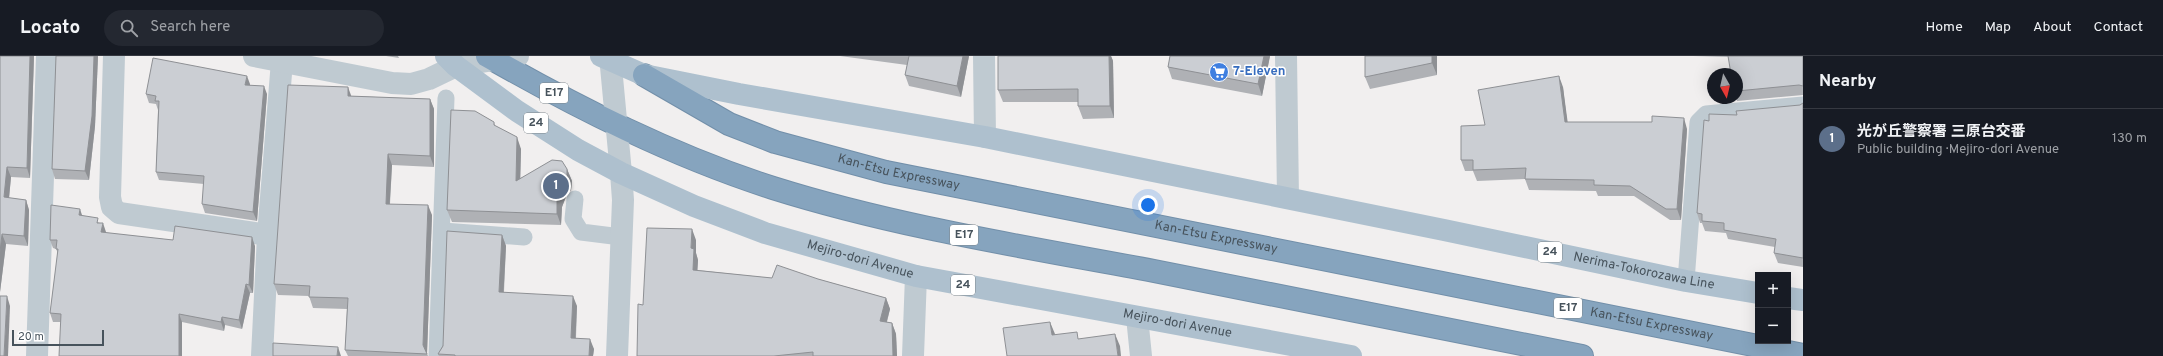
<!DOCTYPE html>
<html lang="en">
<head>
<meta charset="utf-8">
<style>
	:root { --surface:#171b24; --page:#242831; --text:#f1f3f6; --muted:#9ea1a6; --line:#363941; --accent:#b45309 }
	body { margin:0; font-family:Overpass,"Noto Sans JP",sans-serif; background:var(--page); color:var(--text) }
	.controls { position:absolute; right:12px; bottom:12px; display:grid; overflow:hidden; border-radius:0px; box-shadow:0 4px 16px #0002 }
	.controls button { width:36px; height:36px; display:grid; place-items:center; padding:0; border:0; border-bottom:1px solid var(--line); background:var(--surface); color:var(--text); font:20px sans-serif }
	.compass { position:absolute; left:1707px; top:12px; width:36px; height:36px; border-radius:50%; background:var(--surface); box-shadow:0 4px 16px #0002; rotate:172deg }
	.scale { position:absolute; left:12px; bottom:10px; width:92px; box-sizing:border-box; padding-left:4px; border:2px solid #47535c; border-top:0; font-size:11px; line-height:14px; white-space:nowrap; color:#47535c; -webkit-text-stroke:3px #fff; paint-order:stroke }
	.you { position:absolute; left:1148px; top:149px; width:14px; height:14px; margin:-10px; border:3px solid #fff; border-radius:50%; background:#1a73e8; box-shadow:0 0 0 6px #1a73e833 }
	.badge { display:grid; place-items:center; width:26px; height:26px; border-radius:50%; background:var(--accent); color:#fff; font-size:13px; font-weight:700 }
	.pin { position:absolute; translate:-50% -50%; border:2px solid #fff; box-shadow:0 1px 4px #0006 }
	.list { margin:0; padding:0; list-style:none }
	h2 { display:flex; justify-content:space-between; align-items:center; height:52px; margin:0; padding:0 16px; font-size:17px }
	h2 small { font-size:13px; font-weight:400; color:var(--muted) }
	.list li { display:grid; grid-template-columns:26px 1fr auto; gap:12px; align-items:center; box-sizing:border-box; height:60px; padding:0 16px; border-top:1px solid var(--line) }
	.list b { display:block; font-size:15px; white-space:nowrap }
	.list p { margin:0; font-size:13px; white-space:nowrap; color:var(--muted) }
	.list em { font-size:13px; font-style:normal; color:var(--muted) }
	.icon { flex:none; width:22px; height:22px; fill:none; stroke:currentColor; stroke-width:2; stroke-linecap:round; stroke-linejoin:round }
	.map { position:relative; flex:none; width:1803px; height:300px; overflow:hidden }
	header { display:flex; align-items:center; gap:24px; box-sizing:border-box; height:56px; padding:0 20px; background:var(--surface); border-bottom:1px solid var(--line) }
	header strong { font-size:19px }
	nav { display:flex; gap:22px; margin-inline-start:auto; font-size:14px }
	.search { width:280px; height:36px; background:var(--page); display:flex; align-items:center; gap:10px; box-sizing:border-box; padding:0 14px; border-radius:22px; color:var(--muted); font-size:15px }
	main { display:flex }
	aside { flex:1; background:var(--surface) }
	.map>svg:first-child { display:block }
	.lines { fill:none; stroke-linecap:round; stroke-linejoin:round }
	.motorway-casing { stroke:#728fa9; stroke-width:24 }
	.service { stroke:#bfcad1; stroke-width:17 }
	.minor { stroke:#bfcad1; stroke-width:22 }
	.tertiary { stroke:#bfcad1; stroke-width:22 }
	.primary { stroke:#aec0ce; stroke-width:22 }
	.motorway { stroke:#86a4be; stroke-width:22 }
	.wall { fill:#afb1b5 }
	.shaded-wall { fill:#8e9094 }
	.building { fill:#cbced3; stroke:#8e9094 }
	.labels { text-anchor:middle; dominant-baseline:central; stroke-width:3; stroke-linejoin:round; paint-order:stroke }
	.shield { fill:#fff; stroke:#7e878d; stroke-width:1 }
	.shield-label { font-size:12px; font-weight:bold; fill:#47535c }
	.shop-label { font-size:13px; font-weight:bold; fill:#366cbe; stroke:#fff; text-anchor:start }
	.street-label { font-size:13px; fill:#47535c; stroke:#fff }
</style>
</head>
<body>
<header>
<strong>Locato</strong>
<div class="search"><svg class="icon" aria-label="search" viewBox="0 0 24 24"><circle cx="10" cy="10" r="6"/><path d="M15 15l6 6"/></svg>Search here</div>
<nav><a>Home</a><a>Map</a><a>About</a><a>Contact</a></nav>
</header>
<main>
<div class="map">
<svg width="1803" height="300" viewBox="0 0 1803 300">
	<rect width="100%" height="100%" fill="#f1efef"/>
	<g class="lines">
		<g class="motorway-casing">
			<g id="motorway">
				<path d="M 487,0 C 578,52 673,100 773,132 C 897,171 1027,191 1154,215 C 1297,243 1439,272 1582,300"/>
				<path id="s3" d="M 644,19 L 729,68 L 775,86 L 886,116 L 1803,299"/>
			</g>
		</g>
		<g class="service">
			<path d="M 575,143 L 573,163 L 581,176 L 621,181"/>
			<path d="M 443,175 L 524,181"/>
			<path d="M 1686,225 L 1698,66 L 1706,58 L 1803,49"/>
			<path d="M 437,300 L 446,42"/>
		</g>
		<g class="minor">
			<path d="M 114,0 L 110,141 L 112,151 L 119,157 L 268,179"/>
			<path d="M 610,0 L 621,117"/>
			<path d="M 984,0 L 985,81"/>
			<path d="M 1286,0 L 1288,142"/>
			<path d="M 1137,261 L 1141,300"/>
			<path d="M 37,300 L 47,0"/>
			<path d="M 262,300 L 268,179 L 282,5"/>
			<path d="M 913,300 L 916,220"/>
		</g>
		<g class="tertiary">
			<path d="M 254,0 L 392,27 L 411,28 L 429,23 L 456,10 L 518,0"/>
			<path d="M 617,300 L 623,144 L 621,117"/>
		</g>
		<g class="primary">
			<path id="s1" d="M 446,0 L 456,10 L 517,55 L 578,94 L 621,117 L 694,150 L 765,177 L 916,220 L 1351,300"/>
			<path id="s2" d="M 601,0 L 644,19 L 739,38 L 985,81 L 1444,174 L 1686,225 L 1758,237"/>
			<path d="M 1788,242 L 1803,244"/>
		</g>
		<use href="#motorway" class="motorway"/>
	</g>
	<g class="wall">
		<path d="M 0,0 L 34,0 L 30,122 L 11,121 L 9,142 L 26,144 L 29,154 L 28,190 L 6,188 L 0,236 Z"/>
		<path d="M 56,0 L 98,0 L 95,70 L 89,124 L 55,123 L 52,113 Z"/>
		<path d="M 386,0 L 398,0 L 399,2 Z"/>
		<path d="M 840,0 L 969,0 L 961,41 L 909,30 L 905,19 L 907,9 Z"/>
		<path d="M 998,0 L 1111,0 L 1113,5 L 1114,62 L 1083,63 L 1078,50 L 1078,46 L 1003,46 L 998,34 Z"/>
		<path d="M 1170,0 L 1270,0 L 1262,40 L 1172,23 L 1168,11 Z"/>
		<path d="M 1365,0 L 1437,0 L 1437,19 L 1370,33 L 1365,21 Z"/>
		<path d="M 1693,0 L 1803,0 L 1803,39 L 1737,45 L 1736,42 L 1737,42 L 1737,18 L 1729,1 Z"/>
		<path d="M 250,28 L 250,29 L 267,38 L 257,165 L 205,157 L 202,148 L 204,128 L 159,124 L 156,116 L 158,54 L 156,48 L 149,47 L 146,38 Z"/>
		<path d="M 1563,31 L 1567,66 L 1687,73 L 1681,164 L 1670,164 L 1634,140 L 1598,140 L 1596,135 L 1529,134 L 1525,123 L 1477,125 L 1473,115 L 1465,115 L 1461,104 Z"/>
		<path d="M 351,40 L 430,43 L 434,53 L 434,111 L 392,109 L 390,148 L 432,159 L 427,297 L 428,300 L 348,300 L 345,294 L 347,253 L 313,252 L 309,240 L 278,239 L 274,228 Z"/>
		<path d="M 1803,47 L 1803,211 L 1778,207 L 1774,197 L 1775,191 L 1728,183 L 1726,177 L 1705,175 L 1702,167 L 1700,167 L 1697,157 L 1709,65 L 1737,59 L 1800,49 Z"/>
		<path d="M 494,66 L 495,70 L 521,93 L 520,122 L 567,113 L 572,125 L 571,134 L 567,138 L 562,151 L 561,169 L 452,166 L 447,154 Z"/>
		<path d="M 82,160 L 100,167 L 106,177 L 173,184 L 255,190 L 253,237 L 250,237 L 242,273 L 225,269 L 224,275 L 182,266 L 53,266 L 50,257 L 58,197 L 56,193 L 53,192 L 50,184 Z"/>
		<path d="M 502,179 L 506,190 L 504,236 L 577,250 L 576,282 L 594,293 L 593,300 L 439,300 L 438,298 Z"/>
		<path d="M 696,184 L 696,197 L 698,204 L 697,214 L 772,222 L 818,223 L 886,242 L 890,253 L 887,266 L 892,267 L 896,278 L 897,300 L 637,300 L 643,249 Z"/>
	</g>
	<g class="shaded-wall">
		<path d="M 30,0 L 34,0 L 30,122 L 27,112 Z"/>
		<path d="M 94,0 L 98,0 L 95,70 L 89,124 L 85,115 Z"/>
		<path d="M 963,0 L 969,0 L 961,41 L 957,30 Z"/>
		<path d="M 1109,0 L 1111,0 L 1113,5 L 1114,62 L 1110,50 Z"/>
		<path d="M 1264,0 L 1270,0 L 1262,40 L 1258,28 Z"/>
		<path d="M 1432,0 L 1437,0 L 1437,19 L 1432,7 Z"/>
		<path d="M 247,20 L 250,28 L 248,38 L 245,29 Z"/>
		<path d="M 1559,20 L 1563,31 L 1569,76 L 1565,66 Z"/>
		<path d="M 264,30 L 267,38 L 257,165 L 253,156 Z"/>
		<path d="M 348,31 L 352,42 L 348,40 Z"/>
		<path d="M 430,43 L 434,53 L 434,111 L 430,100 Z"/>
		<path d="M 1684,62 L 1687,73 L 1681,164 L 1677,153 Z"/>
		<path d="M 517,81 L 521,93 L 520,136 L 516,125 Z"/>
		<path d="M 388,98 L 392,109 L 389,159 L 386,148 Z"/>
		<path d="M 7,111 L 11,121 L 8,152 L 4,141 Z"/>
		<path d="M 567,113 L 572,125 L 571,134 L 567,138 L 562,151 L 561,169 L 557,158 L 557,139 Z"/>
		<path d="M 26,144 L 29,154 L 28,190 L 24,180 Z"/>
		<path d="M 428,149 L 432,159 L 427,298 L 423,289 Z"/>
		<path d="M 80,153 L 83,162 L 79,159 Z"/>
		<path d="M 103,167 L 106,176 L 105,185 L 101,176 Z"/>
		<path d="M 692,173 L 696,184 L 696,197 L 698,204 L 697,224 L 693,214 L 691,192 Z"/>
		<path d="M 2,178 L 6,188 L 0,236 L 0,196 Z"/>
		<path d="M 502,179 L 506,190 L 503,246 L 499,236 Z"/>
		<path d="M 252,181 L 255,190 L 253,237 L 249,229 Z"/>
		<path d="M 246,228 L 250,237 L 242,273 L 239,264 Z"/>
		<path d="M 7,240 L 10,250 L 8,300 L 4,300 Z"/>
		<path d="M 573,240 L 577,250 L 575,292 L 571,282 Z"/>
		<path d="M 886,242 L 890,253 L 884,276 L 880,265 Z"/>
		<path d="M 179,258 L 182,266 L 182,300 L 179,300 Z"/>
		<path d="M 222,261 L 225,269 L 224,275 L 221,266 Z"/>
		<path d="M 1050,266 L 1055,278 L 1056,292 L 1052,279 Z"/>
		<path d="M 892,267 L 896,278 L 897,300 L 893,300 Z"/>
		<path d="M 1115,278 L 1120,290 L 1121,300 L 1118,300 Z"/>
		<path d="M 590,283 L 594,293 L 593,300 L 589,300 Z"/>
		<path d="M 338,291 L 341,300 L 337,300 Z"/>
	</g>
	<g class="building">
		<path d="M 0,0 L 30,0 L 27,112 L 7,111 L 4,141 L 26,144 L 24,180 L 2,178 L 0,196 Z"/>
		<path d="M 56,0 L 94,0 L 92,60 L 85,115 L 52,113 Z"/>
		<path d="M 909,0 L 963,0 L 957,30 L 905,19 Z"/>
		<path d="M 998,0 L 1109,0 L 1110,50 L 1078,50 L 1078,33 L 998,34 Z"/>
		<path d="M 1170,0 L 1264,0 L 1258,28 L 1168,11 Z"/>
		<path d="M 1365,0 L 1432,0 L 1432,7 L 1365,21 Z"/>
		<path d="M 1728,0 L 1803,0 L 1803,30 L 1799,29 L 1737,35 L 1737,18 L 1731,18 Z"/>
		<path d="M 153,2 L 247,20 L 245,29 L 264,30 L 253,156 L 202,148 L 204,120 L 156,116 L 159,45 L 155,45 L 156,40 L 146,38 Z"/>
		<path d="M 1559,20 L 1565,66 L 1652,66 L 1652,60 L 1684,62 L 1677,153 L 1666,153 L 1630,130 L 1594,129 L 1594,124 L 1525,123 L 1526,112 L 1473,114 L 1473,104 L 1461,104 L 1461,70 L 1485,69 L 1478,34 Z"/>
		<path d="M 288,29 L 348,31 L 348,40 L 430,43 L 430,100 L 388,98 L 386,148 L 428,149 L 423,289 L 427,298 L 345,294 L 348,242 L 309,241 L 310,230 L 274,228 Z"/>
		<path d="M 1803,47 L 1803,202 L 1774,197 L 1776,183 L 1724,174 L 1724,167 L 1702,165 L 1702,158 L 1697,157 L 1704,64 L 1709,65 L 1709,58 L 1737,59 L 1736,55 L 1800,49 Z"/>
		<path d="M 451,54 L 475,55 L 494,66 L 494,69 L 517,81 L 516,125 L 552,104 L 562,105 L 567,113 L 567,122 L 562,126 L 557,139 L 557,158 L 447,154 Z"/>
		<path d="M 51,149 L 80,153 L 79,159 L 98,162 L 97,167 L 103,167 L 101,176 L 173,184 L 175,170 L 252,181 L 249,229 L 246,228 L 239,264 L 222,261 L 221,266 L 179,258 L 179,300 L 59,300 L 61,258 L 50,257 L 58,193 L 56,193 L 57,184 L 50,184 Z"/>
		<path d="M 647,172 L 692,173 L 691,192 L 694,193 L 693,214 L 772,222 L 777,209 L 818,223 L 886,242 L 880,265 L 892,267 L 893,300 L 813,300 L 813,296 L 774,300 L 637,300 L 638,248 L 643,249 Z"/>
		<path d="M 447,175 L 502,179 L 499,236 L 573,240 L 571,282 L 590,283 L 589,300 L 455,300 L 455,299 L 438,298 L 443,290 Z"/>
		<path d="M 0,240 L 7,240 L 4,300 L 0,300 Z"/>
		<path d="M 1050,266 L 1052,279 L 1077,276 L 1078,283 L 1115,278 L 1118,300 L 1007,300 L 1003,272 Z"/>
		<path d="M 273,287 L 338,291 L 337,300 L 273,300 Z"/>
	</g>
	<defs>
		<g id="supermarket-disc" transform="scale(1)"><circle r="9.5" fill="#3f7fe0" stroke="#fff"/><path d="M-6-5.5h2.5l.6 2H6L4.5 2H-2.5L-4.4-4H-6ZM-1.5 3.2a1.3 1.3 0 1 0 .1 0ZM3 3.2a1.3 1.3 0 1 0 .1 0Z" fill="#fff"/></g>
	</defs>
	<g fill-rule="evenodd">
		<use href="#supermarket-disc" x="1219" y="16"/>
	</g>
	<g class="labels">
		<g class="shield">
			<rect x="540" y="27" width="28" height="20" rx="3"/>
			<rect x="524" y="57" width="24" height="20" rx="3"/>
			<rect x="950" y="169" width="28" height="20" rx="3"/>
			<rect x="1538" y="186" width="24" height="20" rx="3"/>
			<rect x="951" y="219" width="24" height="20" rx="3"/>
			<rect x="1554" y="242" width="28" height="20" rx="3"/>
		</g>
		<g class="shield-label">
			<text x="554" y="37">E17</text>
			<text x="536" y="67">24</text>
			<text x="964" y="179">E17</text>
			<text x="1550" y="196">24</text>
			<text x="963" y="229">24</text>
			<text x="1568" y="252">E17</text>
		</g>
		<g class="shop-label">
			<text x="1233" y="16">7-Eleven</text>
		</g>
		<g class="street-label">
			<text stroke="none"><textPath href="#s3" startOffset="275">Kan-Etsu Expressway</textPath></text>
			<text stroke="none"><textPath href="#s3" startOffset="599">Kan-Etsu Expressway</textPath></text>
			<text stroke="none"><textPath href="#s1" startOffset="466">Mejiro-dori Avenue</textPath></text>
			<text stroke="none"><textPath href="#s2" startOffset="1066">Nerima-Tokorozawa Line</textPath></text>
			<text stroke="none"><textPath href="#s1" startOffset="790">Mejiro-dori Avenue</textPath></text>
			<text stroke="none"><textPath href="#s3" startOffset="1043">Kan-Etsu Expressway</textPath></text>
		</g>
	</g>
</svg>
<div class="controls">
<button>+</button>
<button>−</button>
</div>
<svg class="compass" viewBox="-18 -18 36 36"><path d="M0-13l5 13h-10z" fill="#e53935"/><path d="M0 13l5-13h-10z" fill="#9ea1a6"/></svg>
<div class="scale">20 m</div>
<div class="you"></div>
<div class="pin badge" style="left:556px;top:130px;background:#5c6f8a">1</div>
</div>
<aside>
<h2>Nearby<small></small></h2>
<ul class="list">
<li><span class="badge" style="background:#5c6f8a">1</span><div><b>光が丘警察署 三原台交番</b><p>Public building · Mejiro-dori Avenue</p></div><em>130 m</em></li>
</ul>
</aside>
</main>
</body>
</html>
